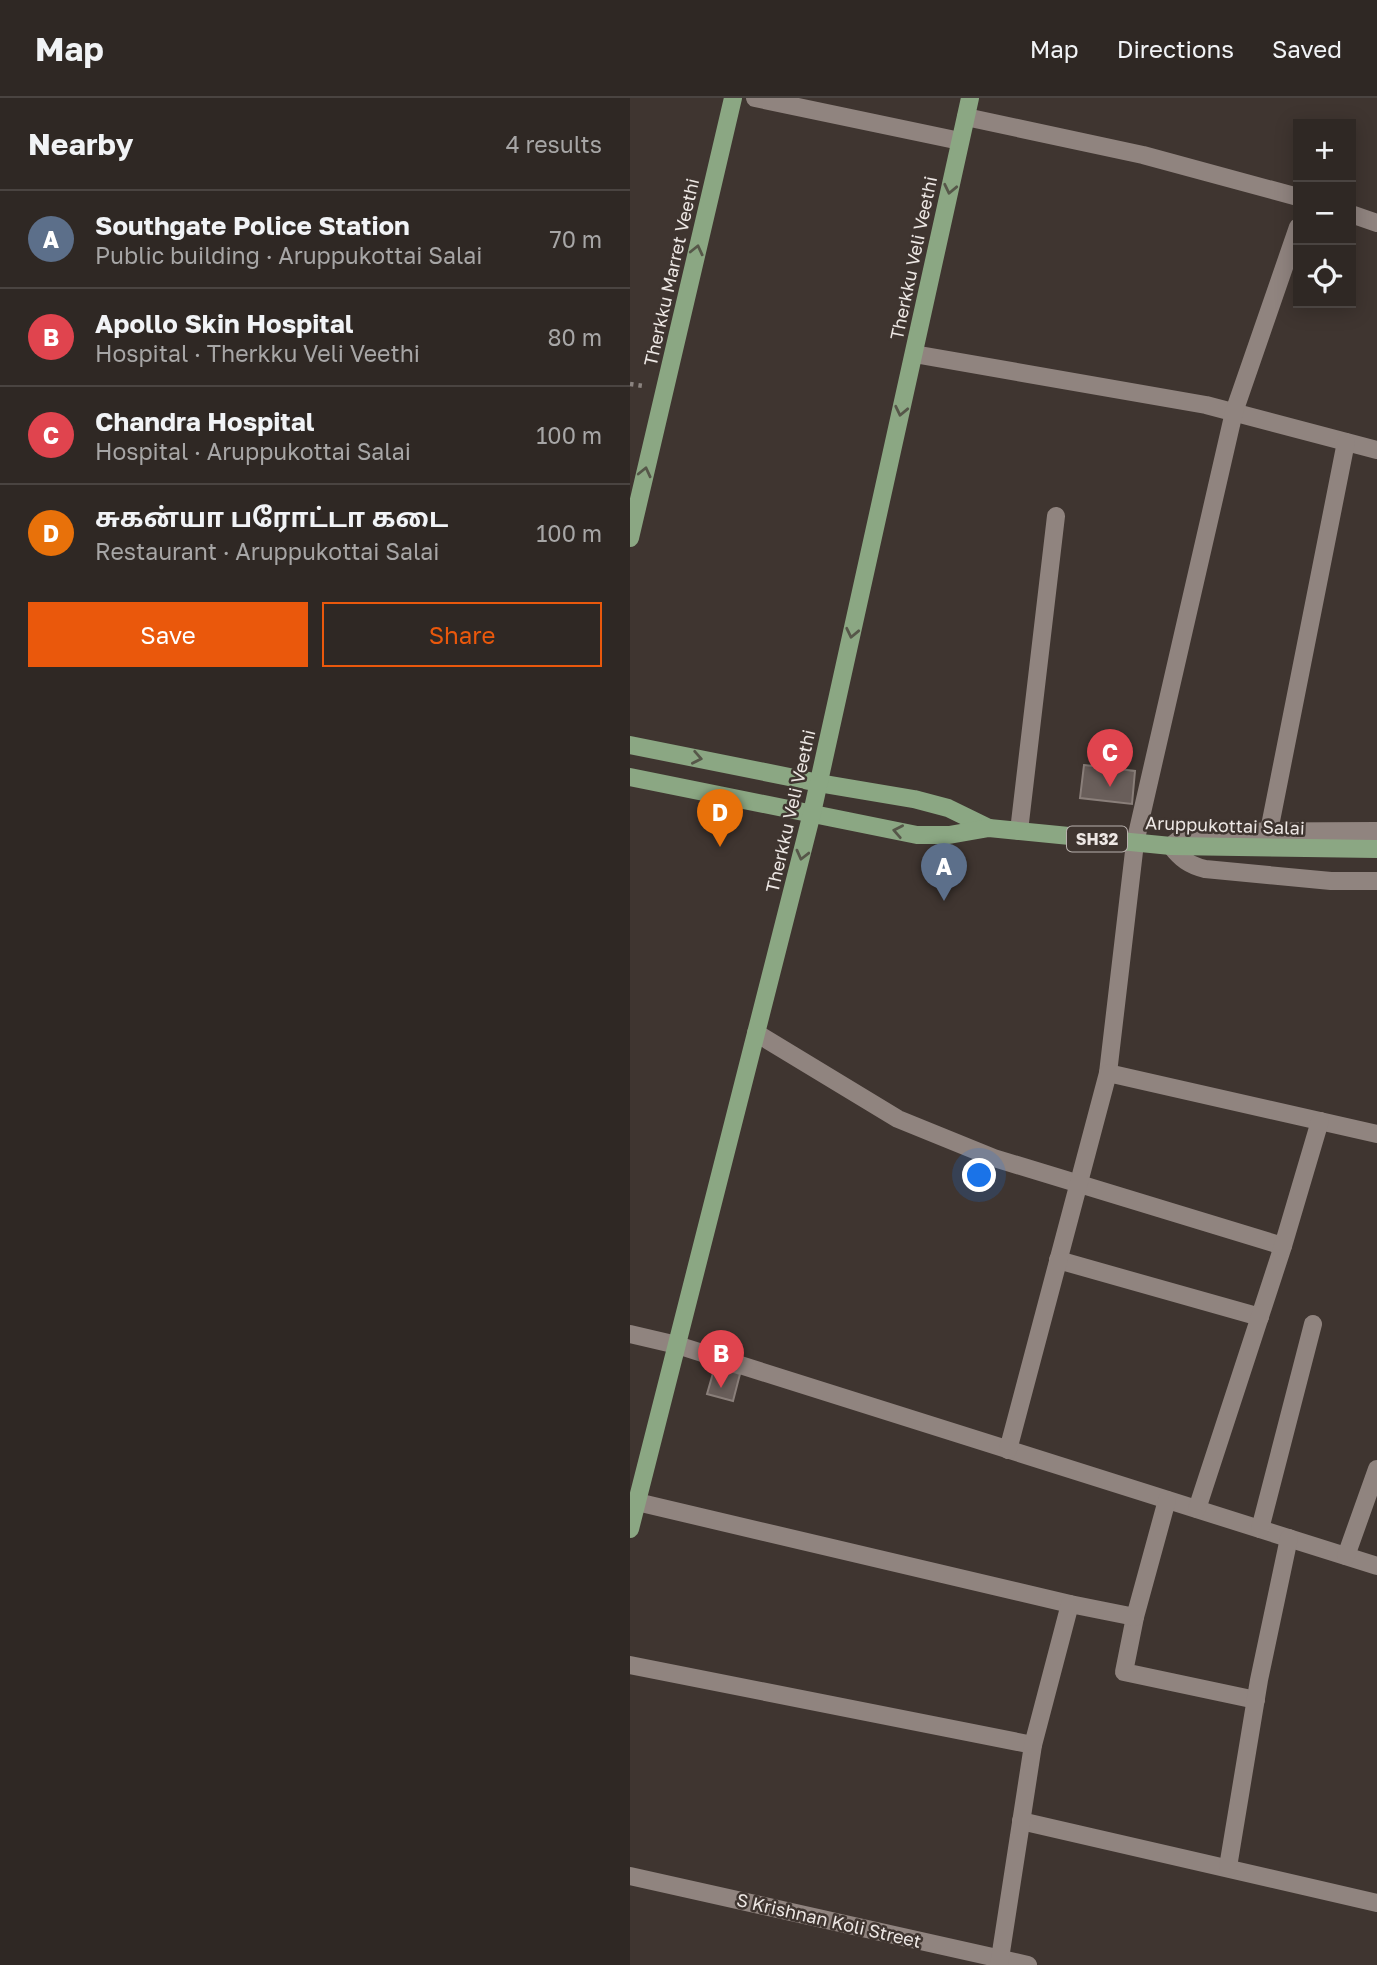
<!DOCTYPE html>
<html lang="en">
<head>
<meta charset="utf-8">
<style>
	:root { --surface:#2f2824; --page:#37302c; --text:#f1f3f6; --muted:#a7a6a6; --line:#4a4441; --accent:#ea580c }
	body { margin:0; font-family:"Golos Text","Noto Sans Tamil",sans-serif; background:var(--page); color:var(--text) }
	.controls { position:absolute; right:21px; top:21px; display:grid; overflow:hidden; border-radius:0px; box-shadow:0 4px 18px #0003 }
	.controls button { width:63px; height:63px; display:grid; place-items:center; padding:0; border:0; border-bottom:2px solid var(--line); background:var(--surface); color:var(--text); font:35px sans-serif }
	.you { position:absolute; left:350px; top:1078px; width:24px; height:24px; margin:-18px; border:5px solid #fff; border-radius:50%; background:#1a73e8; box-shadow:0 0 0 10px #1a73e833 }
	.badge { display:grid; place-items:center; width:46px; height:46px; border-radius:50%; background:var(--accent); color:#fff; font-size:23px; font-weight:700 }
	.pin { position:absolute; translate:-50% -58px; filter:drop-shadow(0 2px 4px #0008) }
	.pin::after { content:''; position:absolute; top:37px; width:24px; height:21px; background:inherit; clip-path:polygon(0 0,100% 0,50% 100%) }
	.list { margin:0; padding:0; list-style:none }
	h2 { display:flex; justify-content:space-between; align-items:center; height:91px; margin:0; padding:0 28px; font-size:30px }
	h2 small { font-size:23px; font-weight:400; color:var(--muted) }
	.list li { display:grid; grid-template-columns:46px 1fr auto; gap:21px; align-items:center; box-sizing:border-box; height:98px; padding:0 28px; border-top:2px solid var(--line) }
	.list b { display:block; font-size:26px; white-space:nowrap }
	.list p { margin:0; font-size:23px; white-space:nowrap; color:var(--muted) }
	.list em { font-size:23px; font-style:normal; color:var(--muted) }
	.actions { display:flex; gap:14px; padding:21px 28px }
	.actions a { flex:1; padding:16px 0; border:2px solid var(--accent); border-radius:0px; text-align:center; font-size:24px; color:var(--accent) }
	.actions .main { background:var(--accent); color:#fff }
	.icon { flex:none; width:38px; height:38px; fill:none; stroke:currentColor; stroke-width:2; stroke-linecap:round; stroke-linejoin:round }
	.map { position:relative; flex:none; width:747px; height:1867px; overflow:hidden }
	header { display:flex; align-items:center; gap:42px; box-sizing:border-box; height:98px; padding:0 35px; background:var(--surface); border-bottom:2px solid var(--line) }
	header strong { font-size:33px }
	nav { display:flex; gap:38px; margin-inline-start:auto; font-size:24px }
	main { display:flex }
	aside { flex:1; background:var(--surface) }
	.map>svg:first-child { display:block }
	.building { fill:#695e5a; stroke:#8a7f7a; stroke-width:2 }
	.lines { fill:none; stroke-linecap:round; stroke-linejoin:round }
	.path { stroke:#8b837f; stroke-width:4.5; stroke-dasharray:3.5 5; stroke-linecap:butt }
	.minor { stroke:#90847f; stroke-width:18 }
	.primary { stroke:#8ba783; stroke-width:18 }
	.oneway { stroke:#565749 }
	.labels { text-anchor:middle; dominant-baseline:central; stroke-width:5; stroke-linejoin:round; paint-order:stroke }
	.shield { fill:#3f3530; stroke:#b9b2ae; stroke-width:2 }
	.shield-label { font-size:16px; font-weight:bold; fill:#ede7e4 }
	.street-label { font-size:18px; fill:#ede7e4; stroke:#3f3530 }
</style>
</head>
<body>
<header>
<strong>Map</strong>
<nav><a>Map</a><a>Directions</a><a>Saved</a></nav>
</header>
<main>
<aside>
<h2>Nearby<small>4 results</small></h2>
<ul class="list">
<li><span class="badge" style="background:#5c6f8a">A</span><div><b>Southgate Police Station</b><p>Public building · Aruppukottai Salai</p></div><em>70 m</em></li>
<li><span class="badge" style="background:#e0444e">B</span><div><b>Apollo Skin Hospital</b><p>Hospital · Therkku Veli Veethi</p></div><em>80 m</em></li>
<li><span class="badge" style="background:#e0444e">C</span><div><b>Chandra Hospital</b><p>Hospital · Aruppukottai Salai</p></div><em>100 m</em></li>
<li><span class="badge" style="background:#e8710a">D</span><div><b>சுகன்யா பரோட்டா கடை</b><p>Restaurant · Aruppukottai Salai</p></div><em>100 m</em></li>
</ul>
<div class="actions"><a class="main">Save</a><a>Share</a></div>
</aside>
<div class="map">
<svg width="747" height="1867" viewBox="0 0 747 1867">
	<rect width="100%" height="100%" fill="#3f3530"/>
	<g class="building">
		<path d="M 454,667 L 505,673 L 502,706 L 450,700 Z"/>
		<path d="M 85,1268 L 110,1276 L 103,1303 L 77,1296 Z"/>
	</g>
	<g class="lines">
		<path class="path" d="M 0,286 L 13,288"/>
		<g class="minor">
			<path d="M 125,0 L 330,43"/>
			<path d="M 336,19 L 513,57 L 668,99"/>
			<path d="M 721,116 L 747,125"/>
			<path d="M 284,256 L 576,307 L 747,352"/>
			<path d="M 389,733 L 426,418"/>
			<path d="M 639,733 L 716,344"/>
			<path d="M 747,733 L 569,734 L 552,739 L 541,748 C 551,761 559,767 575,771 L 701,783 L 747,783"/>
			<path d="M 126,935 L 268,1021 L 364,1060 L 653,1148"/>
			<path d="M 478,975 L 505,745 L 604,314 L 668,129"/>
			<path d="M 428,1162 L 630,1219"/>
			<path d="M 0,1236 L 47,1247 L 747,1468"/>
			<path d="M 378,1352 L 478,975 L 747,1036"/>
			<path d="M 7,1404 L 440,1506"/>
			<path d="M 567,1411 L 653,1148 L 690,1023"/>
			<path d="M 630,1431 L 683,1226"/>
			<path d="M 716,1458 L 747,1371"/>
			<path d="M 505,1519 L 494,1574 L 626,1602"/>
			<path d="M 0,1567 L 403,1647"/>
			<path d="M 391,1723 L 747,1805"/>
			<path d="M 598,1769 L 629,1582 L 659,1440"/>
			<path d="M 0,1778 L 398,1867"/>
			<path d="M 369,1867 L 403,1647 L 440,1506 L 505,1519 L 537,1402"/>
		</g>
		<g class="primary">
			<path d="M 0,440 L 103,0"/>
			<path d="M 0,647 L 189,685 L 284,701 L 318,710 L 359,730"/>
			<path d="M 0,679 L 287,737 L 319,737 L 359,730 L 541,748 L 747,751"/>
			<path d="M 0,1431 L 182,715 L 340,0"/>
		</g>
	</g>
	<defs><path id="oneway-chevron" d="M-2-3.5L2.5 0L-2 3.5" fill="none" stroke-width="1.6" stroke-linecap="round" stroke-linejoin="round" transform="scale(1.75)"/></defs>
	<g class="oneway">
		<use href="#oneway-chevron" transform="translate(320 91) rotate(102)"/>
		<use href="#oneway-chevron" transform="translate(67 152) rotate(-77)"/>
		<use href="#oneway-chevron" transform="translate(271 313) rotate(102)"/>
		<use href="#oneway-chevron" transform="translate(15 374) rotate(-77)"/>
		<use href="#oneway-chevron" transform="translate(222 535) rotate(102)"/>
		<use href="#oneway-chevron" transform="translate(67 660) rotate(11)"/>
		<use href="#oneway-chevron" transform="translate(268 733) rotate(-169)"/>
		<use href="#oneway-chevron" transform="translate(172 757) rotate(104)"/>
	</g>
	<g class="labels">
		<rect class="shield" x="437" y="728.5" width="60" height="25" rx="5"/>
		<g class="shield-label">
			<text x="467" y="741">SH32</text>
		</g>
		<g class="street-label">
			<text transform="translate(283 160) rotate(-78)">Therkku Veli Veethi</text>
			<text transform="translate(41 174) rotate(-77)">Therkku Marret Veethi</text>
			<text transform="translate(160 713) rotate(-77)">Therkku Veli Veethi</text>
			<text transform="translate(595 727) rotate(2)">Aruppukottai Salai</text>
			<text transform="translate(199 1822) rotate(13)">S Krishnan Koli Street</text>
		</g>
	</g>
</svg>
<div class="controls">
<button>+</button>
<button>−</button>
<button><svg class="icon" aria-label="locate" viewBox="0 0 24 24"><circle cx="12" cy="12" r="6"/><path d="M12 2v4M12 18v4M2 12h4M18 12h4"/></svg></button>
</div>
<div class="you"></div>
<div class="pin badge" style="left:314px;top:803px;background:#5c6f8a">A</div>
<div class="pin badge" style="left:91px;top:1290px;background:#e0444e">B</div>
<div class="pin badge" style="left:480px;top:689px;background:#e0444e">C</div>
<div class="pin badge" style="left:90px;top:749px;background:#e8710a">D</div>
</div>
</main>
</body>
</html>
